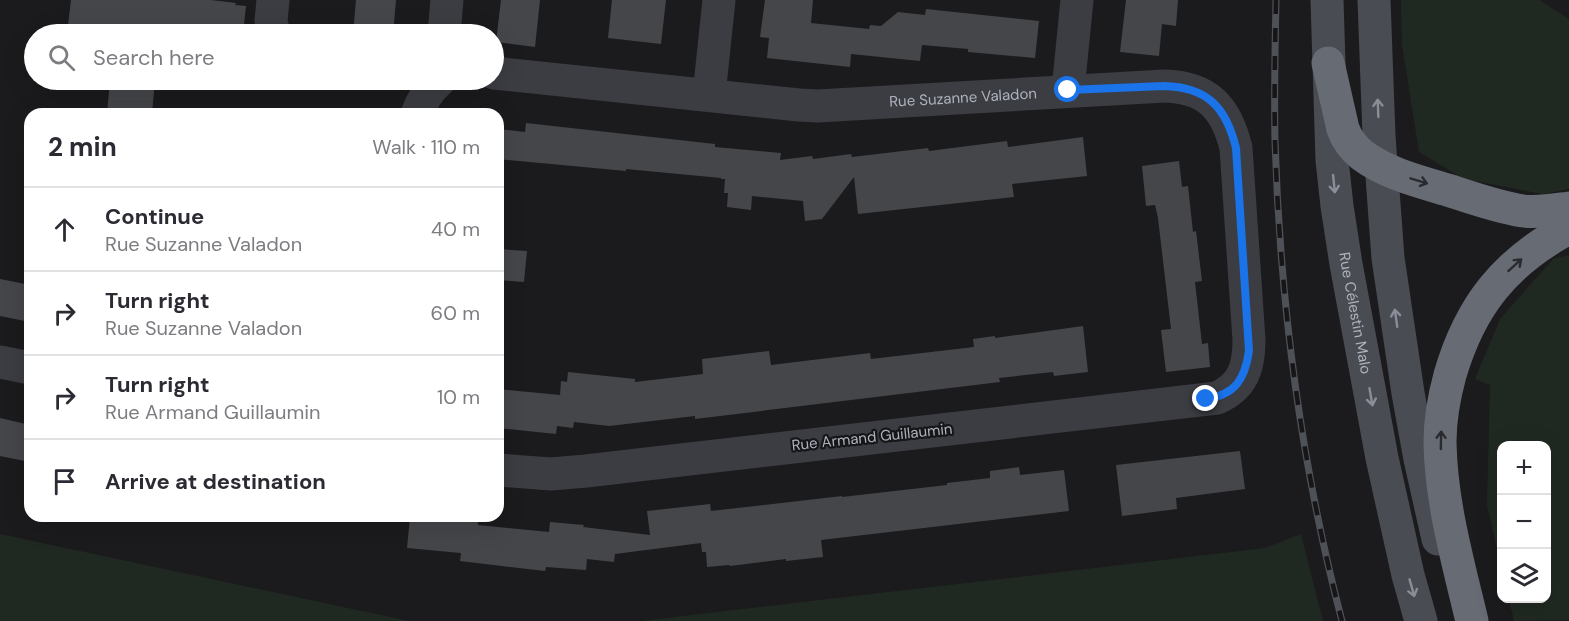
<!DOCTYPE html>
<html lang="en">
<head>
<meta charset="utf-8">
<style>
	:root { --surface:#fff; --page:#f7f7f7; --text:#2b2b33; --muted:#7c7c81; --line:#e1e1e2 }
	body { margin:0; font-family:"DM Sans",sans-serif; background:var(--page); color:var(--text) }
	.controls { position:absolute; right:18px; bottom:18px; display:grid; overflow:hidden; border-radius:12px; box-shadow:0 6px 24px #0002 }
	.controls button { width:54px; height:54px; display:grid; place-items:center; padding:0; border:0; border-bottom:2px solid var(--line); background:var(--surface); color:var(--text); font:30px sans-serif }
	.stop { position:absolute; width:18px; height:18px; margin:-14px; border:4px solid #1a73e8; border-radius:50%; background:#fff }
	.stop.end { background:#1a73e8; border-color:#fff; box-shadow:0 2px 6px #0008 }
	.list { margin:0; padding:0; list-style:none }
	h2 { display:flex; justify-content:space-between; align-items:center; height:78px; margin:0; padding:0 24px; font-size:26px }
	h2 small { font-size:20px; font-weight:400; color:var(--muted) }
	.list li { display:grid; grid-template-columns:39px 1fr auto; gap:18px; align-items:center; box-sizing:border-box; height:84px; padding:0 24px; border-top:2px solid var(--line) }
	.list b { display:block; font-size:22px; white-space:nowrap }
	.list p { margin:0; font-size:20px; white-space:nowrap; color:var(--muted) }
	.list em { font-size:20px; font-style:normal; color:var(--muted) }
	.icon { flex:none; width:33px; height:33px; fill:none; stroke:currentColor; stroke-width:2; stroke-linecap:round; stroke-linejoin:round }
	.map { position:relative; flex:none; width:1569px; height:621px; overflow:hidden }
	.search { position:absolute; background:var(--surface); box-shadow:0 6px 24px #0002; left:24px; top:24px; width:480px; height:66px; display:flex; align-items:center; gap:15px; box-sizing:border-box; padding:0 21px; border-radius:33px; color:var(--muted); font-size:22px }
	.panel { position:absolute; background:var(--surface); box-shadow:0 6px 24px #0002; left:24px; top:108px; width:480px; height:414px; border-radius:18px }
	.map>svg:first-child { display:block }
	.green { fill:#202921 }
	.building { fill:#45464a }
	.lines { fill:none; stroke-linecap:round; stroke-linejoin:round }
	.street { stroke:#3b3d42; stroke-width:33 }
	.secondary { stroke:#494c52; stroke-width:33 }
	.highway { stroke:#676b73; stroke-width:33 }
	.rail-casing { stroke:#4e5157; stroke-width:7 }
	.rail { stroke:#161618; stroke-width:4.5; stroke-dasharray:14; stroke-linecap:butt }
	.oneway { stroke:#8a8e98 }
	.oneway2 { stroke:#2a2b2f }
	.route { stroke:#1a73e8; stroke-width:8 }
	.labels { text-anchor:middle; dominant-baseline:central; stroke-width:4.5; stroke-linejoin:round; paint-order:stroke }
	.street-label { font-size:15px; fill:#adb2bd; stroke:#161618 }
</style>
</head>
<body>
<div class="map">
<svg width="1569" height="621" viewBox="0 0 1569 621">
	<rect width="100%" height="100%" fill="#1b1b1d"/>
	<g class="green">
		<path d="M 1401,0 L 1539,0 L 1569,19 L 1569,189 L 1543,194 L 1464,179 L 1419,152 L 1402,44 Z"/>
		<path d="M 1569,255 L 1569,620 L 1514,621 L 1509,599 L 1546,598 L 1546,446 L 1502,446 L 1501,567 L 1487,505 L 1490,385 L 1475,379 L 1500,319 L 1553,259 Z"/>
		<path d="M 0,534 L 409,621 L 0,621 Z"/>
		<path d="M 1301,534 L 1323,621 L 641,621 L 1265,548 Z"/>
	</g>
	<g class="building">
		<path d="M 71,0 L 211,0 L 236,3 L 235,5 L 246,6 L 243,34 L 67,34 Z"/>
		<path d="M 356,0 L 396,0 L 393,34 L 353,34 Z"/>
		<path d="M 501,0 L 540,0 L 535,47 L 496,42 Z"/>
		<path d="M 612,0 L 666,0 L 661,44 L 608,38 Z"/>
		<path d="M 765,0 L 813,0 L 811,23 L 869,29 L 870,25 L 881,26 L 898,12 L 925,15 L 926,9 L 1039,21 L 1035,58 L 968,52 L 968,49 L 922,45 L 920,61 L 851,54 L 850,67 L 767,58 L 769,38 L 760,37 Z"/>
		<path d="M 1126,0 L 1178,0 L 1176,26 L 1162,24 L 1159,56 L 1120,52 Z"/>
		<path d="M 110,80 L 155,80 L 152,114 L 107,114 Z"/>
		<path d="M 526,123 L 715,144 L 715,147 L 781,153 L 780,160 L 812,156 L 813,159 L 851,154 L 852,157 L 928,148 L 929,151 L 1007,141 L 1008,147 L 1083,137 L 1087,176 L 1012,184 L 1014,197 L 858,214 L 854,177 L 822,219 L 805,221 L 803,201 L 752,196 L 751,210 L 727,207 L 728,193 L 724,193 L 725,179 L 721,179 L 721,178 L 626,169 L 626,171 L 498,159 L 498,129 L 525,132 Z"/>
		<path d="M 1179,161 L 1182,187 L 1188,186 L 1193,232 L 1196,231 L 1202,281 L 1195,282 L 1202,344 L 1208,343 L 1210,367 L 1166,372 L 1161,330 L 1171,329 L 1158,218 L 1155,205 L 1146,206 L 1142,166 Z"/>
		<path d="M 498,249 L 527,251 L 524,282 L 498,280 Z"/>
		<path d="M 0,279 L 30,285 L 30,322 L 0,316 Z"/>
		<path d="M 1083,326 L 1088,372 L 1054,376 L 1053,372 L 999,378 L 1000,382 L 695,419 L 695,416 L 609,426 L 574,422 L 573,428 L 557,426 L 556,434 L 498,428 L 498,389 L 560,395 L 561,381 L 567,382 L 568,372 L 635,379 L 635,382 L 703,374 L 702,359 L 769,351 L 771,365 L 870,353 L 871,359 L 974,347 L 973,339 L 995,336 L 995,338 Z"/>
		<path d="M 0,418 L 30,425 L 30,462 L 0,456 Z"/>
		<path d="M 1240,451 L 1245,489 L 1176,498 L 1177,509 L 1122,516 L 1116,465 Z"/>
		<path d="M 1019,467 L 1020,475 L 1064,470 L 1069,511 L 821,540 L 823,557 L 786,561 L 786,559 L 730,566 L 729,565 L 707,567 L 706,552 L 702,552 L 701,543 L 615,554 L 614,562 L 587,559 L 586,570 L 546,567 L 545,571 L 460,561 L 461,553 L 407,548 L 410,517 L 444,521 L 444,519 L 478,522 L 478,525 L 549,532 L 550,522 L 584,525 L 583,527 L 650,535 L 647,511 L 710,504 L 711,511 L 842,496 L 842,497 L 947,485 L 947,483 L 990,478 L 990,471 Z"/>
	</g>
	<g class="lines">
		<g class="street">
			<path d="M 273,0 L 271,21 L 274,34"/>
			<path d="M 444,34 L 447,0"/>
			<path id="s1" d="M 494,73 L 799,105 L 818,106 L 1164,86 C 1207,87 1226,107 1236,148 L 1249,340 C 1249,368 1243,386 1217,398 L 586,471 L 551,474 L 498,470"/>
			<path d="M 1068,90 L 1077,0"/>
			<path d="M 709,95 L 719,0"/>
			<path d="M 417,114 C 422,100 429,89 440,80"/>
			<path d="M 0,362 L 30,368"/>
		</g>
		<g class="secondary">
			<path id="s2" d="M 1327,0 L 1332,160 L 1337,206 L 1346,264 L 1382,458 L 1408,575 L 1421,621"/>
			<path d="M 1374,0 L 1379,136 L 1388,258 L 1408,393 L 1420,459 L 1438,539"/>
		</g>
		<g class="highway">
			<path d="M 1328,63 L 1343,129 C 1347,140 1352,147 1362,155 C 1387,174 1421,182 1451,191 C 1475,199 1498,207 1523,211 C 1538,213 1554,210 1569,208"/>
			<path d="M 1472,621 C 1458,562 1441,503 1440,442 C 1440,420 1444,397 1450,375 C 1470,306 1505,262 1569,228"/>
		</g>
		<g class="rail-casing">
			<path id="rail" d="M 1276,0 C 1275,47 1274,94 1275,141 C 1280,302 1301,465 1342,621"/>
		</g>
		<use href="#rail" class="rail"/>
	</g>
	<defs><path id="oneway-shaft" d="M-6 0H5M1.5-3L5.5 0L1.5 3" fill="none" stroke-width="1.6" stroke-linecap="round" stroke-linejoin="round" transform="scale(1.5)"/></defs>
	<g class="oneway">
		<use href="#oneway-shaft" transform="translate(1378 108) rotate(-92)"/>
		<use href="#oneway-shaft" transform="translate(1334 184) rotate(84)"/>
		<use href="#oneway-shaft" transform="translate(1396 318) rotate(-98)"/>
		<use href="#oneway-shaft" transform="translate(1371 397) rotate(80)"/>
		<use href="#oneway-shaft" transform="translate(1412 588) rotate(74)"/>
	</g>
	<g class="oneway2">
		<use href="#oneway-shaft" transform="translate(1419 181) rotate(17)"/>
		<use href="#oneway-shaft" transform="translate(1515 265) rotate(-42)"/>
		<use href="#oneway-shaft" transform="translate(1441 440) rotate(-89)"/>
	</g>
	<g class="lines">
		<path class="route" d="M 1068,90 L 1164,86 C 1207,87 1226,107 1236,148 L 1249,351 C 1245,379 1235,395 1206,399"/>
	</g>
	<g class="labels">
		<g class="street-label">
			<text stroke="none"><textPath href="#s1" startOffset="471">Rue Suzanne Valadon</textPath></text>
			<text stroke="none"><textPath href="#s2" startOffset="315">Rue Célestin Malo</textPath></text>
			<text transform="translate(872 437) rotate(-6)">Rue Armand Guillaumin</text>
		</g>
	</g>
</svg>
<div class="controls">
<button>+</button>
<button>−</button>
<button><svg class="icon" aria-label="layers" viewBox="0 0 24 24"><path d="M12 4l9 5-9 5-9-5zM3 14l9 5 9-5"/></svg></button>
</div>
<div class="stop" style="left:1068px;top:90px"></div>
<div class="stop end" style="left:1206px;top:399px"></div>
<div class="search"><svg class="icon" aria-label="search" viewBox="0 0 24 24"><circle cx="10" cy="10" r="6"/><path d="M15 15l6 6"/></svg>Search here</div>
<section class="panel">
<h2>2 min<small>Walk · 110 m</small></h2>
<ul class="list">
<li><svg class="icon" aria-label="ahead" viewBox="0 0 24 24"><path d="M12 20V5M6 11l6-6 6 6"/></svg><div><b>Continue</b><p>Rue Suzanne Valadon</p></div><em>40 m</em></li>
<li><svg class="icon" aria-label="right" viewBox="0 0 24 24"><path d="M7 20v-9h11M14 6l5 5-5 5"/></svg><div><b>Turn right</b><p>Rue Suzanne Valadon</p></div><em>60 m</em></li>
<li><svg class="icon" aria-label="right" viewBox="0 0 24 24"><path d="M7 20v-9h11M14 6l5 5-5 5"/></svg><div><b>Turn right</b><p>Rue Armand Guillaumin</p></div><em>10 m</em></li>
<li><svg class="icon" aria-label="arrive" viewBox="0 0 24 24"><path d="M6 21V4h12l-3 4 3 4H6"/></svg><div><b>Arrive at destination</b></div></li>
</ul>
</section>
</div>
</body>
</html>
